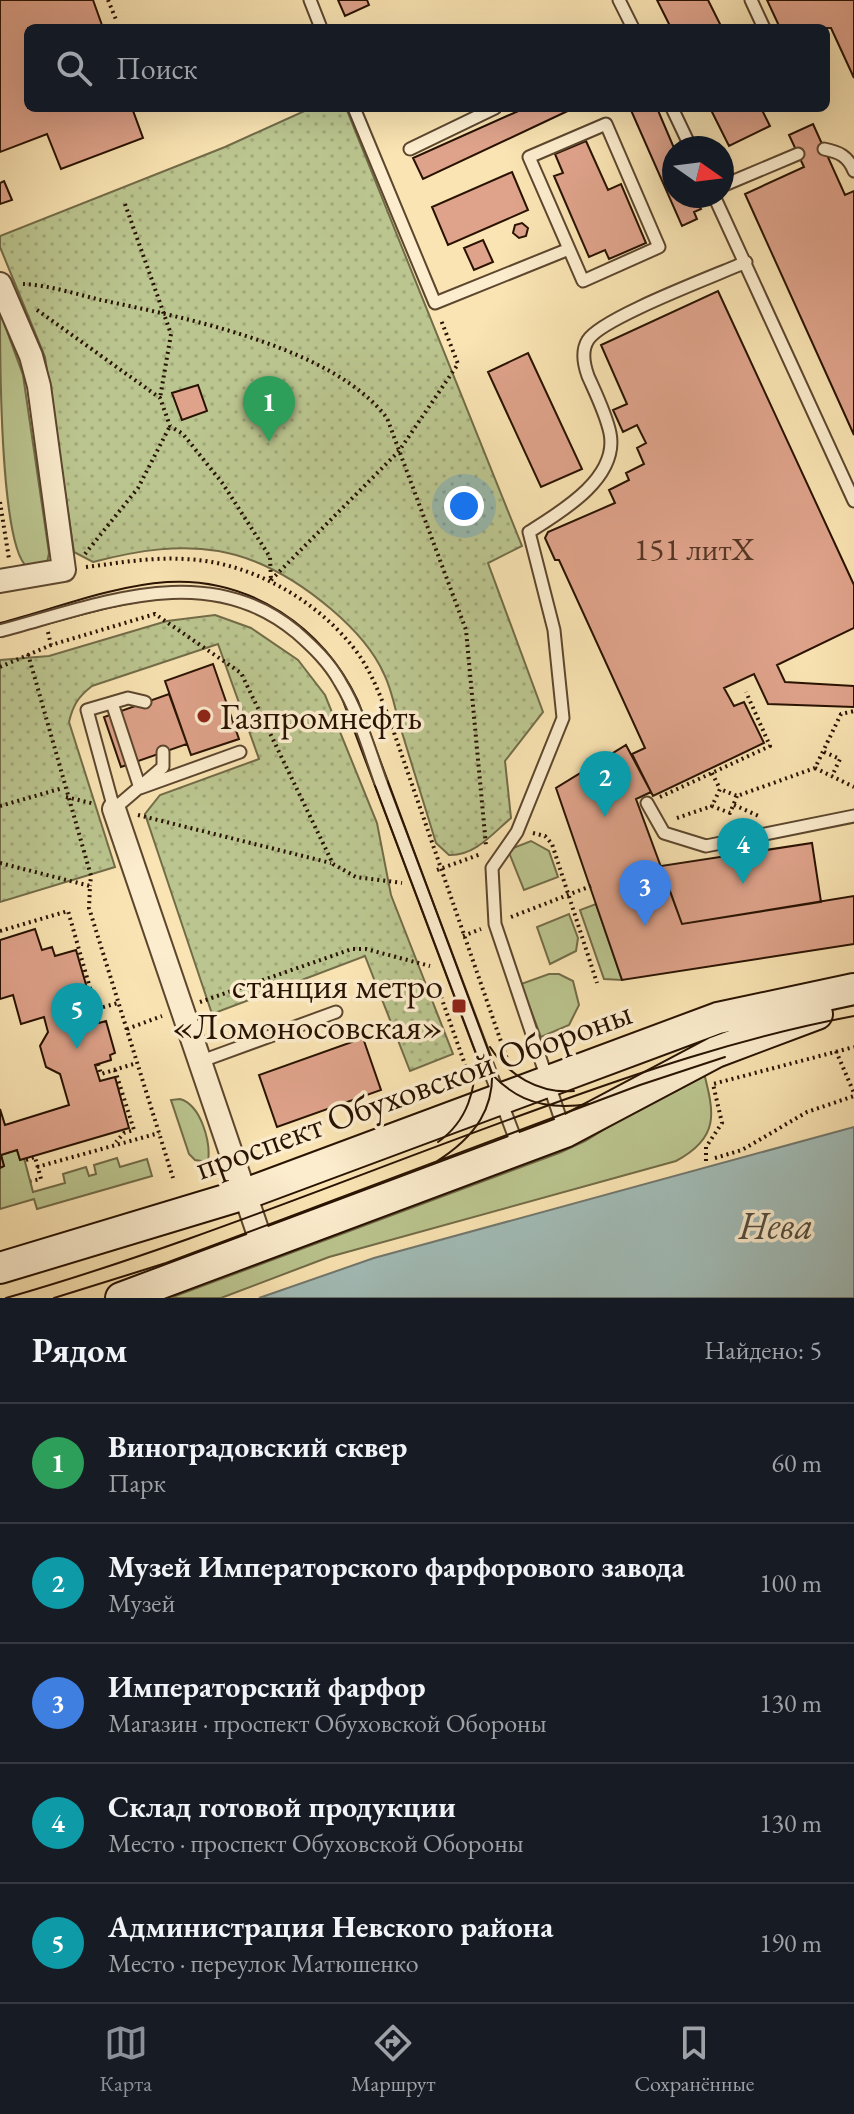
<!DOCTYPE html>
<html lang="ru">
<head>
<meta charset="utf-8">
<style>
	body { margin:0; font-family:"EB Garamond",serif; background:#242831; color:#f1f3f6 }
	.compass { position:absolute; left:662px; top:136px; width:72px; height:72px; border-radius:50%; background:#171b24; box-shadow:0 8px 32px #0002; rotate:104deg }
	.you { position:absolute; left:464px; top:506px; width:28px; height:28px; margin:-20px; border:6px solid #fff; border-radius:50%; background:#1a73e8; box-shadow:0 0 0 12px #1a73e833 }
	.badge { display:grid; place-items:center; width:52px; height:52px; border-radius:50%; background:#8c9099; color:#fff; font-size:26px; font-weight:700 }
	.pin { position:absolute; translate:-50% -66px; filter:drop-shadow(0 2px 4px #0008) }
	.pin::after { content:''; position:absolute; top:42px; width:28px; height:24px; background:inherit; clip-path:polygon(0 0,100% 0,50% 100%) }
	.list { margin:0; padding:0; list-style:none }
	h2 { display:flex; justify-content:space-between; align-items:center; height:104px; margin:0; padding:0 32px; font-size:34px }
	h2 small { font-size:26px; font-weight:400; color:#9ea1a6 }
	.list li { display:grid; grid-template-columns:52px 1fr auto; gap:24px; align-items:center; box-sizing:border-box; height:120px; padding:0 32px; border-top:2px solid #363941 }
	.list b { display:block; font-size:30px; white-space:nowrap }
	.list p { margin:0; font-size:26px; white-space:nowrap; color:#9ea1a6 }
	.list em { font-size:26px; font-style:normal; color:#9ea1a6 }
	.icon { flex:none; width:44px; height:44px; fill:none; stroke:currentColor; stroke-width:2; stroke-linecap:round; stroke-linejoin:round }
	.map { position:relative; flex:none; width:854px; height:1298px; overflow:hidden }
	.search { position:absolute; background:#171b24; box-shadow:0 8px 32px #0002; left:24px; right:24px; top:24px; height:88px; display:flex; align-items:center; gap:20px; box-sizing:border-box; padding:0 28px; border-radius:12px; color:#9ea1a6; font-size:30px }
	.sheet { height:704px; background:#171b24 }
	nav { display:flex; justify-content:space-around; align-items:center; box-sizing:border-box; height:112px; border-top:2px solid #363941; background:#171b24; font-size:22px; color:#9ea1a6 }
	nav a { display:grid; justify-items:center; gap:4px }
	nav .on { color:#8c9099 }
	.map>svg:first-child { display:block }
	.grass { fill:#bbc58f; stroke:#726c48; stroke-width:2 }
	.park { fill:url(#park-dots); stroke:#726c48; stroke-width:2 }
	.water { fill:#a2bcb7; stroke:#71786e; stroke-width:2 }
	.building { fill:#dfa38b; stroke:#281201; stroke-width:2 }
	.lines { fill:none; stroke-linecap:round; stroke-linejoin:round }
	.lane-casing { stroke:#5c462e; stroke-width:15 }
	.street-casing { stroke:#5c462e; stroke-width:26 }
	.secondary-casing { stroke:#281201; stroke-width:34 }
	.path { stroke:#281201; stroke-width:4; stroke-dasharray:2 4; stroke-linecap:butt }
	.lane { stroke:#fcedce; stroke-width:11 }
	.street { stroke:#fcedce; stroke-width:22 }
	.secondary { stroke:#fcedce; stroke-width:30 }
	.tram { stroke:#281201; stroke-width:2 }
	.lane-bridge-casing { stroke:#5c462e; stroke-width:15; stroke-linecap:butt }
	.lane-bridge { stroke:#fcedce; stroke-width:11 }
	.poi-dot { fill:#8f2418; stroke:#fcedce; stroke-width:3 }
	.labels { text-anchor:middle; stroke-width:7; stroke-linejoin:round; paint-order:stroke }
	.number-label { font-size:32px; fill:#563624 }
	.poi-label { font-size:36px; fill:#281201; stroke:#fcedce; text-anchor:start }
	.street-label { font-size:36px; fill:#281201; stroke:#fcedce }
	.water-label { font-size:38px; font-style:italic; fill:#534e41; stroke:#fcedce }
</style>
</head>
<body>
<div class="map">
<svg width="854" height="1298" viewBox="0 0 854 1298">
	<defs>
		<pattern id="park-dots" width="8" height="8" patternUnits="userSpaceOnUse" patternTransform="scale(2)"><rect width="8" height="8" fill="#bbc58f"/><path d="M2 2h.1M6 6h.1" fill="none" stroke="#a1a87a" stroke-width="1.8" stroke-linecap="round"/></pattern>
	</defs>
	<rect width="100%" height="100%" fill="#fae4b3"/>
	<filter id="stains"><feTurbulence type="fractalNoise" baseFrequency=".0025" numOctaves="4"/><feColorMatrix values="0 0 0 0 .2 0 0 0 0 .09 0 0 0 0 .02 0 0 0 .5 -.17"/></filter>
	<radialGradient id="worn" r=".72"><stop offset=".6" stop-color="#630" stop-opacity="0"/><stop offset="1" stop-color="#630" stop-opacity=".3"/></radialGradient>
	<path class="grass" d="M0,312l23,63 26,178 -2,10 -20,4c-27,-22 -27,-211 -27,-255z
		M531,841l18,10 9,26 -34,13 -16,-40z
		M596,904l26,76 -18,-1 -24,-69z
		M569,914l9,24 -2,13 -26,13 -13,-37z
		M549,974h10l14,7 6,24 -10,20 -28,12 -20,-53z
		M703,1069c11,43 18,68 -27,92l-347,96 -108,41h-51l389,-145 26,-12z
		M180,1099c21,6 31,43 28,63l-13,-2 -6,-6 -18,-54z
		M17,1150l3,9 4,-1 9,34 32,-9 -2,-9 23,-7 3,9 7,-2 -2,-9 23,-7 3,9 27,-8 5,17 -115,33 -3,-10 -34,10v-41l4,-2 -3,-11z"/>
	<path class="park" d="M311,108h35l176,438 -34,17 55,149 -38,49 6,57c-18,15 -36,38 -62,37l-13,-12c-12,-39 -24,-78 -36,-117 -5,-17 -8,-36 -16,-52 -11,-25 -33,-48 -53,-65 -79,-67 -142,-72 -238,-47l-19,-10 -29,-195 -45,-110v-11l225,-89z
		M215,615l36,13 47,32 27,35 52,128 14,72 62,159 -43,17 -45,-115 -153,58 -67,-200 15,-19 99,-36 -41,-115 -126,42c-14,11 -19,19 -23,36l46,145 -115,35v-242l49,-4 118,-35z"/>
	<path class="water" d="M854,1127v171h-595l115,-40z"/>
	<path class="building" d="M0,0h93l10,28h-75v80h104l11,30 -82,31 -14,-35 -47,18z
		M338,0h29l2,5 -24,11z
		M657,0h51l14,28h-51z
		M767,0h87v78l-23,-50h-51z
		M525,108h49l-151,71 -10,-21z
		M630,108h27l17,40v48h21l6,13 -7,3 3,7 -15,7z
		M710,108h51l9,18 -41,20z
		M813,124l32,71 9,-4v244l-109,-241 59,-27 -15,-32z
		M586,141l22,49 13,-6 25,59 -37,16 -4,-9 -16,7 -35,-81 9,-3 -8,-19z
		M512,172l16,38 -80,35 -16,-38z
		M4,181l8,19 -12,4v-21z
		M522,223l6,5 -2,8 -7,2 -6,-5 2,-8z
		M483,240l10,22 -19,8 -10,-22z
		M718,291l136,294v43l-77,37 8,17 69,4v21l-86,-3 -14,-30 -30,14 10,18 10,-4 20,41 -111,53 -21,-42 13,-6 -86,-188h-4l-10,-22 3,-6 67,-29 -6,-13 20,-10 -3,-7 18,-9 -7,-16 9,-5 -9,-18 -14,7 -10,-22 14,-6 -26,-59z
		M528,353l54,116 -41,18 -53,-115z
		M198,385l9,26 -25,9 -10,-27z
		M213,664l26,75 -48,16 -26,-74z
		M169,694l18,50 -66,23 -17,-50z
		M626,745l25,47 -15,7 46,125 172,-28v48l-232,36 -66,-192z
		M812,843l9,59 -139,22 -21,-58z
		M35,929l7,21 10,-3 3,9 21,-6 15,52 -14,4 5,15 16,-5 1,7 7,-2 9,32 -5,2 1,5 -16,5 5,16 15,-4 14,51 -109,32 -3,-10 -16,5 3,11 -4,2v-59l5,16 64,-20 -9,-31 -14,-7 -6,-21 8,-14 -4,-15 -23,7 -8,-29 -13,4v-59z
		M363,1038l18,52 -104,37 -18,-52z"/>
	<g class="lines">
		<defs>
			<path id="lane" d="M310,0l11,28
				M619,0l14,28
				M751,0l13,28
				M354,108l81,195 134,-54
				M672,108l19,40
				M606,124l53,123 -76,34 -54,-124z
				M410,149l85,-41
				M824,149c15,3 24,7 30,22
				M722,186l76,-32
				M714,196l140,305
				M145,702l-17,-4 -41,12 27,99 49,-42v-15
				M112,703l28,85 100,-36
				M381,783l137,363
				M647,803l17,30 42,13 148,-30
				M199,1062l137,-50
				M565,1132l-70,-208 -3,-56 25,-36 46,-114 -9,-88 -25,-98c32,-20 90,-54 81,-99 -4,-19 -14,-39 -22,-57 -4,-11 -7,-25 0,-36 13,-22 129,-65 158,-78"/>
			<path id="street" d="M0,284l31,72 8,30 25,184 -64,11
				M114,809l149,438"/>
			<path id="secondary" d="M0,1268l245,-74 473,-176 136,-29
				M121,1298l444,-166 151,-80 101,-38"/>
		</defs>
		<use href="#lane" class="lane-casing"/>
		<use href="#street" class="street-casing"/>
		<use href="#secondary" class="secondary-casing"/>
		<path class="path" d="M108,0l9,22
			M125,204l46,130 -11,64
			M23,284c25,1 53,10 78,16 85,18 232,47 286,118l79,212 20,216
			M37,310l123,88 10,28 13,8 40,50 47,73 1,23
			M0,502l9,57
			M85,554l53,-66 32,-62
			M86,567c33,-4 65,-10 98,-8 63,2 129,38 169,88 17,21 26,46 36,71l118,341
			M271,580l128,-129 59,-87 -17,-44
			M48,632l3,13 104,-31 86,59 92,191 23,13 46,6
			M28,654l63,222 -1,10
			M0,667l51,-22
			M824,752l16,7 -8,17
			M815,768l39,19
			M712,773l8,16
			M737,796l-7,17 -18,-7 8,-17 17,7 78,-28 26,-54 13,-3
			M66,797l29,7
			M660,797l110,-51 -24,-54
			M734,805l27,12
			M0,806l63,-18
			M138,815l193,48
			M677,818l35,-12
			M533,833l12,3 7,8 45,139
			M0,863l90,23 -1,22 84,270
			M437,870l44,-16
			M511,917l80,-31
			M0,931l68,-20 28,98 22,-6
			M463,936l18,-7
			M439,991l29,82
			M200,1002l152,-53h14l64,17
			M127,1029l35,-13
			M836,1051l18,42
			M98,1064l3,10 36,-11
			M115,1070l19,60 -10,3 -8,9
			M715,1158l27,-8 65,-38 47,-16
			M26,1160l9,-3 6,22 -10,2
			M706,1161v-14l16,-24 -9,-39 141,-37
			M37,1167l122,-34"/>
		<use href="#lane" class="lane"/>
		<use href="#street" class="street"/>
		<use href="#secondary" class="secondary"/>
		<path class="tram" d="M0,623c54,-14 111,-37 167,-41 83,-5 156,45 191,119l133,357c7,49 -16,80 -57,105
			M0,637c129,-34 255,-90 340,56l136,361c29,43 62,58 113,50
			M490,1047c18,28 49,47 84,44
			M438,1142c30,-21 38,-53 38,-88
			M6,1298c178,-51 349,-123 524,-186 107,-39 212,-75 324,-96
			M54,1298l112,-35 474,-178 85,-28"/>
		<defs>
			<path id="lane-bridge" d="M0,631c98,-26 207,-73 296,1 17,15 33,30 44,50 19,31 29,68 41,101"/>
		</defs>
		<use href="#lane-bridge" class="lane-bridge-casing"/>
		<use href="#lane-bridge" class="lane-bridge"/>
	</g>
	<g class="poi-dot">
		<circle cx="204" cy="716" r="8"/>
		<rect x="451" y="998" width="16" height="16" rx="4"/>
	</g>
	<g class="labels">
		<g class="number-label">
			<text x="694" y="560">151 литХ</text>
		</g>
		<g class="poi-label">
			<text x="220" y="729">Газпромнефть</text>
			<text x="443" y="998" text-anchor="end">станция метро<tspan x="443" dy="41">«Ломоносовская»</tspan></text>
		</g>
		<g class="street-label">
			<text transform="translate(413 1089) rotate(-20)" y="13">проспект Обуховской Обороны</text>
		</g>
		<g class="water-label">
			<text x="776" y="1238">Нева</text>
		</g>
	</g>
	<rect width="100%" height="100%" filter="url(#stains)"/>
	<rect width="100%" height="100%" fill="url(#worn)"/>
</svg>
<svg class="compass" viewBox="-18 -18 36 36"><path d="M0-13l5 13h-10z" fill="#e53935"/><path d="M0 13l5-13h-10z" fill="#9ea1a6"/></svg>
<div class="you"></div>
<div class="pin badge" style="left:269px;top:442px;background:#2e9e5b">1</div>
<div class="pin badge" style="left:605px;top:817px;background:#0f9aa8">2</div>
<div class="pin badge" style="left:645px;top:926px;background:#3f7fe0">3</div>
<div class="pin badge" style="left:743px;top:884px;background:#0f9aa8">4</div>
<div class="pin badge" style="left:77px;top:1049px;background:#0f9aa8">5</div>
<div class="search"><svg class="icon" aria-label="search" viewBox="0 0 24 24"><circle cx="10" cy="10" r="6"/><path d="M15 15l6 6"/></svg>Поиск</div>
</div>
<section class="sheet">
<h2>Рядом<small>Найдено: 5</small></h2>
<ul class="list">
<li><span class="badge" style="background:#2e9e5b">1</span><div><b>Виноградовский сквер</b><p>Парк</p></div><em>60 m</em></li>
<li><span class="badge" style="background:#0f9aa8">2</span><div><b>Музей Императорского фарфорового завода</b><p>Музей</p></div><em>100 m</em></li>
<li><span class="badge" style="background:#3f7fe0">3</span><div><b>Императорский фарфор</b><p>Магазин · проспект Обуховской Обороны</p></div><em>130 m</em></li>
<li><span class="badge" style="background:#0f9aa8">4</span><div><b>Склад готовой продукции</b><p>Место · проспект Обуховской Обороны</p></div><em>130 m</em></li>
<li><span class="badge" style="background:#0f9aa8">5</span><div><b>Администрация Невского района</b><p>Место · переулок Матюшенко</p></div><em>190 m</em></li>
</ul>
</section>
<nav>
<a class="on"><svg class="icon" aria-label="map" viewBox="0 0 24 24"><path d="M3 6l6-2 6 2 6-2v14l-6 2-6-2-6 2zM9 4v14M15 6v14"/></svg>Карта</a>
<a><svg class="icon" aria-label="directions" viewBox="0 0 24 24"><path d="M12 3l9 9-9 9-9-9zM9 14v-3h6M13 9l2 2-2 2"/></svg>Маршрут</a>
<a><svg class="icon" aria-label="saved" viewBox="0 0 24 24"><path d="M7 4h10v16l-5-4-5 4z"/></svg>Сохранённые</a>
</nav>
</body>
</html>
